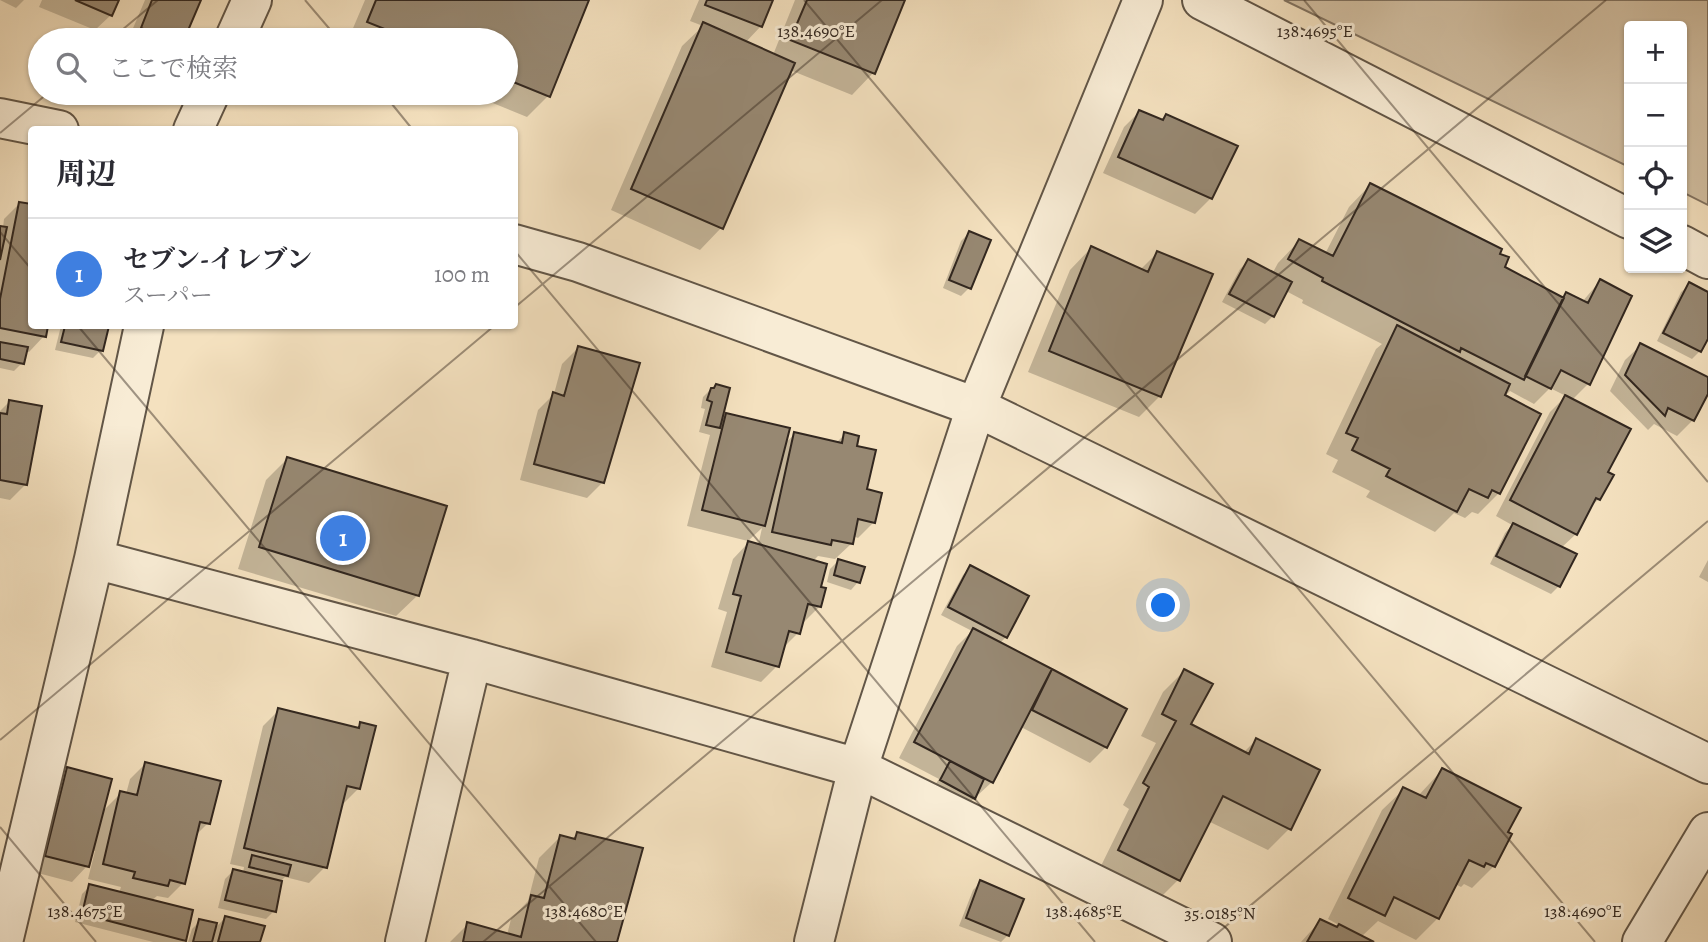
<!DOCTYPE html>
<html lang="ja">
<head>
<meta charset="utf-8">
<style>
	body { margin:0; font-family:Alegreya,"Noto Serif JP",serif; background:#f2f2f3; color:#2b2b33 }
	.controls { position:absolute; right:21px; top:21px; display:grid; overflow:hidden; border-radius:7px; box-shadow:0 2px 5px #0004 }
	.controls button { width:63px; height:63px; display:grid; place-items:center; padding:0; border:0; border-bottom:2px solid #e1e1e2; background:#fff; color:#2b2b33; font:35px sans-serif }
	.you { position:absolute; left:1164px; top:606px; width:24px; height:24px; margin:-18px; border:5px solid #fff; border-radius:50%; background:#1a73e8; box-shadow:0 0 0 10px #1a73e833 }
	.badge { display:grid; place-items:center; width:46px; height:46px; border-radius:50%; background:#111827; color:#fff; font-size:23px; font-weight:700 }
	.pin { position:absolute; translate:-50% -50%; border:4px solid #fff; box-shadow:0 2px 7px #0006 }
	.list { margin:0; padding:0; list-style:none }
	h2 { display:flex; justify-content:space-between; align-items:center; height:91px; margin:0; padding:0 28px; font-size:30px }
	h2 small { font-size:23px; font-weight:400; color:#7c7c81 }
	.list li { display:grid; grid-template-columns:46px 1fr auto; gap:21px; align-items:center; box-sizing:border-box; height:112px; padding:0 28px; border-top:2px solid #e1e1e2 }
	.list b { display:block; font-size:26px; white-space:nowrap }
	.list p { margin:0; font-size:23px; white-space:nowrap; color:#7c7c81 }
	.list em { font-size:23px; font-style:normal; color:#7c7c81 }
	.icon { flex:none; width:38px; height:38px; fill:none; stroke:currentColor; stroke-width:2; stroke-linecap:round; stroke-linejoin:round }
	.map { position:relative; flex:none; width:1708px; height:942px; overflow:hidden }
	.search { position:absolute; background:#fff; box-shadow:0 2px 5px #0004; left:28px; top:28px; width:490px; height:77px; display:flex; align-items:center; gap:18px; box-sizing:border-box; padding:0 24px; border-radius:38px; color:#7c7c81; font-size:26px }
	.panel { position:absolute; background:#fff; box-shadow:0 2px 5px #0004; left:28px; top:126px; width:490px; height:203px; border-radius:7px }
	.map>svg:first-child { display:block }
	.green { fill:#d3c1a4; stroke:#827462; stroke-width:2 }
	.shadow { fill:#0003 }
	.building { fill:#978872; stroke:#32271f; stroke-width:2 }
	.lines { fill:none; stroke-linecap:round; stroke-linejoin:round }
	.minor-casing { stroke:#625647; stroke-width:42 }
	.minor { stroke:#f8ecd5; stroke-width:38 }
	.ticks { fill:none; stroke:#32271f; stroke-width:2; stroke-opacity:0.45 }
	.ticks-label { font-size:18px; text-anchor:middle; fill:#32271f; stroke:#f8ecd5; stroke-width:6; stroke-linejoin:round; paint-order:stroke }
</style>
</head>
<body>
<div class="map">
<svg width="1708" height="942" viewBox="0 0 1708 942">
	<rect width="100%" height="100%" fill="#f4e1bf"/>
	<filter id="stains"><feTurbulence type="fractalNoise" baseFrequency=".00286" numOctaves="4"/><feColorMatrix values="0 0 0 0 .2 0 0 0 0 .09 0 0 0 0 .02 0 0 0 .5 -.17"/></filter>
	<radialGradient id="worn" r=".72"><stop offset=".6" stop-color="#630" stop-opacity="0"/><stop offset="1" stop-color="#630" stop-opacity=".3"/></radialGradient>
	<path class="green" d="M1284,0h424v205l-26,-13v-166h-53v141z"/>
	<path class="shadow" d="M0,0h24l-8,8z
		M42,0h75l-6,15 -16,15 -56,-23z
		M145,0h54l-17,40h-54z
		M365,0h222l-39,96 -21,21 -59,-24h38v-53h-158z
		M699,0h72l-10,26 -16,17 28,12 22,-55h108l-30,73 -21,22 -62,-25 -69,158 -21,22 -89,-40 71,-164 21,-20 -13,-5z
		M1139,112l22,9 6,-5 44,82 -16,16 -92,-41 21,-46z
		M1370,185l127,70 5,13 60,31 5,-5 15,8 18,-21 -12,103 -16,16 34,73 -7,26 -12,11 -11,24 -15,14 -2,38 -8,8 -61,-30 15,-31 7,-8 -16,-9 54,-104 16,-16 -16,-8 -16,16 -24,-13 -6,6 -5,96 -21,21 -6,-2 -7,6 -11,-5 -19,19 -69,-35 4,-6 -38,-19 6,-12 -12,-6 50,-105 6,-5 -80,-41 1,-3 -17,-9 -13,25 -8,8 -43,-22 18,-33 8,-8 24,13 6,-11 21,-22 26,13 24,-47z
		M20,203l12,123h23l-3,3 -6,-1 -2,8 -15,16 -4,-1 -3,12 -8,8 -14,-3v-141l3,1 1,-9z
		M969,233v55l-8,8 -18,-8 18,-47z
		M1091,248l49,22 17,-17 3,143 -21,21 -111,-45 42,-102z
		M1689,285l19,9v41l-8,16 -8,8 -35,-18 24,-49z
		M61,326l46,1 -6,23 -8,8 -38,-8z
		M1641,345l67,34v11l-15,30 -16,16 -23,-12 -6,6 -38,-39 15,-31z
		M578,348l25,134 -16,16 -67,-18 18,-70 16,-16 8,-30z
		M711,389l9,32 6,-6 58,29 11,-10 41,9 9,-9 10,13 19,75 -16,16 -5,-2 -2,8 -16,15 -17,-3 -6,6 7,26 1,18 -16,16 -3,-1 -3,12 -16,16 -5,17 -16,16 -50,-15 16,-55 -9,-3 15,-50 15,-16 10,3 4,-18 -14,13 -61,-15 23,-91 -11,-3 6,-23 -4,-1 2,-11z
		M9,402l17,82 -16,16 -10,-2v-87z
		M287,459l131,136 -22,21 -158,-47 28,-89z
		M1708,560v22l-9,-5z
		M838,561l20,21 -7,8 -24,-8 3,-13z
		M971,567l35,70 -7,7 126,65 -19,38 -16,16 -69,-36 -29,55 -26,24 -33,-18 6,-9 -40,-21 58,-112 15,-15 -31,-16 22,-40z
		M1184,671l5,54 54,28 13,-13 33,89 -21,21 -60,-29 -30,59 -21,21 -59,-29 31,-63 -6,-4 33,-62 -15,-7 22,-44z
		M279,710l77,19 5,-5 -2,64 -16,16 -2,-1 -16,64 -16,16 -24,-6 -4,4 -7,30 -8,8 -48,-11 7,-29 8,-8 10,2 1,-6 -14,-3 33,-138z
		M145,764l63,59 -13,13 -12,47 -15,15 -11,-2 -6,5 34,39 -2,2h-30l-78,-20 7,-28 8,-8 29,7 2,-6 -33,-8 7,-28 -3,-1 -5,16 -15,16 -42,-11 22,-86 16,-16 34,43 19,-19 5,1 4,-15z
		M1442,770l64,63 -12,33 -22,22 -8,-4 -3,3 -6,-3 -17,34 -22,22 -38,-19 -17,16 9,5h-69l19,-21 16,8 3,-4 -11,-6 54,-109 22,-21 14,7z
		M577,834l39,108h-166l18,-18 39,11 4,-16 17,-18 11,-43 21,-21 11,3z
		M981,882l27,53 -7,7 -42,-16 14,-36z
		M225,918l33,24h-70l4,-13 8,-8 13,9z"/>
	<path class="building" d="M75,0h44l-7,16z
		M152,0h49l-17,40h-15l-28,-12z
		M376,0h213l-39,97 -44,-18v-39h-94l-45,-18z
		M707,0h66l-11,27 -57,-22z
		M807,0h98l-30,74 -85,-34z
		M703,22l92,41 -72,166 -92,-40z
		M1139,110l24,10 3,-6 72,32 -26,53 -94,-42z
		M1370,183l132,66 -2,5 9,3 -4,10 59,31 -40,82 -63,-32 -1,4 -138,-71 1,-3 -35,-19 11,-20 34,17z
		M19,202l13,2v122h16l-2,11 -46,-9v-29z
		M0,226l7,1 -7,33z
		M969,231l22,9 -20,49 -22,-9z
		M1091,246l57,26 9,-21 56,23 -52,123 -112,-46z
		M1248,259l44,23 -18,35 -45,-23z
		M1600,279l32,17 -42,89 -29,-15 -10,19 -26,-13 41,-84 22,11z
		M1689,282l19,10v47l-7,13 -38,-19z
		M1397,325l113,59 -5,11 36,19 -41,80 -8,-4 -4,8 -19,-9 -12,23 -71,-36 4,-7 -38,-19 6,-12 -12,-5z
		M65,326h44l-6,25 -42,-9z
		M0,342l28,5 -4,17 -24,-5z
		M1640,343l68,34v17l-14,27 -26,-13 -3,8 -40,-41z
		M578,346l62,17 -36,120 -70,-19 19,-72 11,4z
		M716,384l14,4 -10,40 -14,-3 6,-23 -5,-2 4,-12h3z
		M1565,395l66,34 -23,43 6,3 -14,25 -4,-2 -19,37 -67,-35z
		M9,400l33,6 -15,79 -27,-5v-67l7,1z
		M726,413l64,15 -25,98 -63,-16z
		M794,432l48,11 2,-11 15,4 -2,10 19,4 -9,39 15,4 -7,30 -17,-4 -5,25 -21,-4 -1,5 -59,-13z
		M287,457l160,49 -28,90 -160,-49z
		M1513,523l64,31 -17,33 -64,-31z
		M748,541l79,23 -6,23 5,1 -5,19 -13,-3 -8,30 -11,-3 -10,36 -53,-15 15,-56 -8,-2z
		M838,559l27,8 -5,16 -26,-8z
		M970,565l59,31 -22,42 -59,-31z
		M973,628l79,41 -59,114 -79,-41z
		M1052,669l75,40 -20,39 -75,-38z
		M1184,669l29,15 -22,40 58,30 7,-16 64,32 -29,60 -68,-34 -43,85 -62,-31 31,-63 -6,-4 33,-62 -14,-7z
		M278,708l81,20 1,-6 16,4 -16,63 -13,-3 -20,82 -83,-20z
		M950,761l34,18 -9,20 -35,-19z
		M145,762l76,19 -11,43 -10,-2 -15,62 -15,-4 -2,6 -35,-8 2,-6 -32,-8 17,-73 17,4z
		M67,767l45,12 -23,88 -44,-11z
		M1442,768l79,40 -13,24 4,2 -17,33 -9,-4 -2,4 -15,-7 -30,59 -45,-22 -9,19 -37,-18 55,-111 23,11z
		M577,832l66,16 -26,94h-154l4,-20 54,15 10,-42 13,3 16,-63 15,4z
		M252,855l39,10 -3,11 -39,-9z
		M233,869l49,12 -6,31 -51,-12z
		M980,880l44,19 -15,37 -43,-18z
		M89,884l104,26 -7,31 -104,-27z
		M225,916l40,10 -5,16h-42z
		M199,919l18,4 -5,19h-19z
		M1320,919l17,8 2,-3 35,18h-67z"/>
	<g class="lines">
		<defs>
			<path id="minor" d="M1202,0l427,219
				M234,40l18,-40
				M0,118l59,12
				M193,130l17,-37
				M514,244l64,18 398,145 732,357
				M1682,245l26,14
				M94,559l378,100 386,109 354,174
				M3,942l91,-383 50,-233
				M405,942l67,-283
				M814,942l44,-174 118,-361 167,-407
				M1642,942l66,-110"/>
		</defs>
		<use href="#minor" class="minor-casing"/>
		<use href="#minor" class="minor"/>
	</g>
	<path class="ticks" d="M305,0l34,40M804,0l791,942M1304,0l404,482M110,40l48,-40M383,93l30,37M0,133l48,-40M0,232l32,38M514,250l581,692M514,308l368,-308M78,326l518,616M0,740l494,-414M0,827l96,115M483,942l1123,-942M1207,942l501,-421"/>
	<g class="ticks-label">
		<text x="816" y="37">138.4690°E</text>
		<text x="1315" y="37">138.4695°E</text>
		<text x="85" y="917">138.4675°E</text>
		<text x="584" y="917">138.4680°E</text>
		<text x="1084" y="917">138.4685°E</text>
		<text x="1583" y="917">138.4690°E</text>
		<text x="1220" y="919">35.0185°N</text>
	</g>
	<rect width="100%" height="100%" filter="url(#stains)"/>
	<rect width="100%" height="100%" fill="url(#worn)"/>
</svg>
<div class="controls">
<button>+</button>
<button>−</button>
<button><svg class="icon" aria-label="locate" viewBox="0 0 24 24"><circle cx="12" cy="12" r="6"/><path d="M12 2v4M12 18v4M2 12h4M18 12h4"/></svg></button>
<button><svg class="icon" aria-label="layers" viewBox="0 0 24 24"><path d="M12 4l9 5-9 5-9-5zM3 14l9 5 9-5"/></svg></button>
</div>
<div class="you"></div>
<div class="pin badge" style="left:343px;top:538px;background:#3f7fe0">1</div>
<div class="search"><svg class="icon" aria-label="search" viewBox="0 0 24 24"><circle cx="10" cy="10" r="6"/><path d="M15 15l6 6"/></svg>ここで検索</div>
<section class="panel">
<h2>周辺<small></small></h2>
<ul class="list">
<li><span class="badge" style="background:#3f7fe0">1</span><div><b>セブン-イレブン</b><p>スーパー</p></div><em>100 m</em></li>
</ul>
</section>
</div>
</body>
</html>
